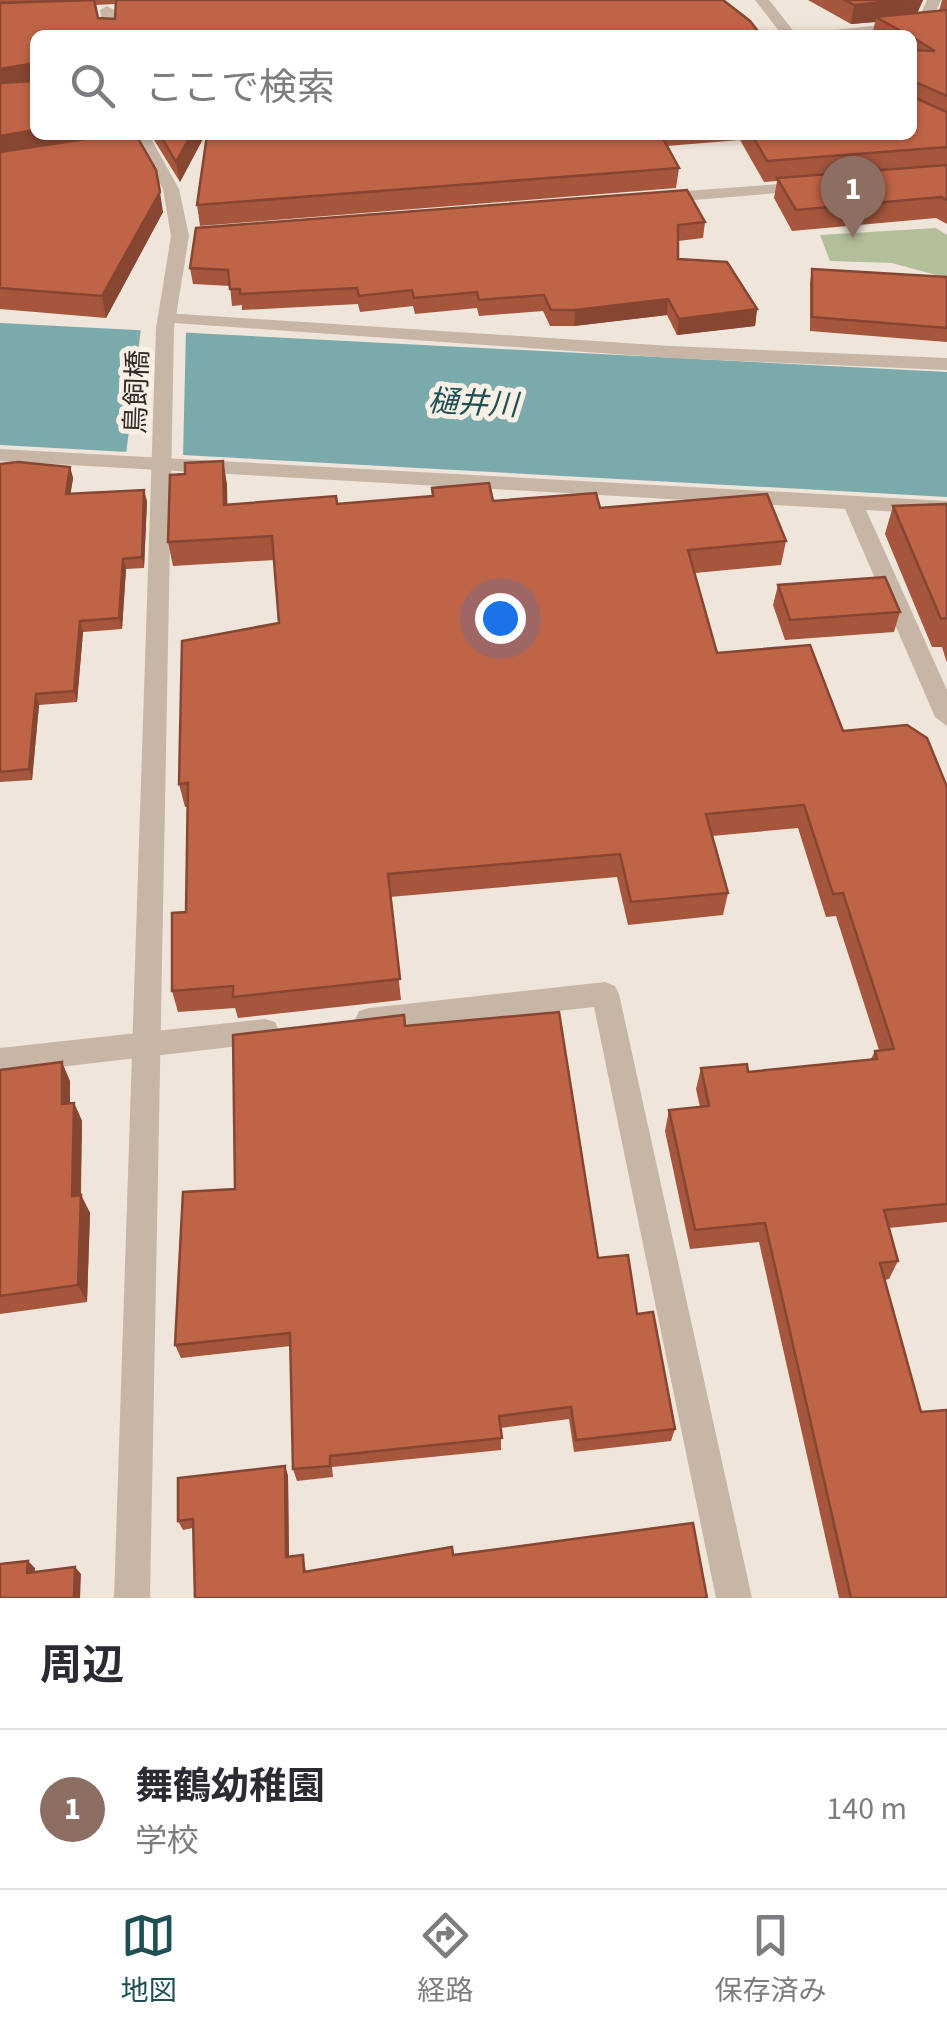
<!DOCTYPE html>
<html lang="ja">
<head>
<meta charset="utf-8">
<style>
	body { margin:0; font-family:"Source Sans 3","Noto Sans JP",sans-serif; background:#f7f7f7; color:#2b2b33 }
	.you { position:absolute; left:500px; top:618px; width:35px; height:35px; margin:-25px; border:8px solid #fff; border-radius:50%; background:#1a73e8; box-shadow:0 0 0 15px #1a73e833 }
	.badge { display:grid; place-items:center; width:65px; height:65px; border-radius:50%; background:#1e5053; color:#fff; font-size:32px; font-weight:700 }
	.pin { position:absolute; translate:-50% -82px; filter:drop-shadow(0 2px 5px #0008) }
	.pin::after { content:''; position:absolute; top:52px; width:35px; height:30px; background:inherit; clip-path:polygon(0 0,100% 0,50% 100%) }
	.list { margin:0; padding:0; list-style:none }
	h2 { display:flex; justify-content:space-between; align-items:center; height:130px; margin:0; padding:0 40px; font-size:42px }
	h2 small { font-size:32px; font-weight:400; color:#7c7c81 }
	.list li { display:grid; grid-template-columns:65px 1fr auto; gap:30px; align-items:center; box-sizing:border-box; height:160px; padding:0 40px; border-top:2px solid #e1e1e2 }
	.list b { display:block; font-size:38px; white-space:nowrap }
	.list p { margin:0; font-size:32px; white-space:nowrap; color:#7c7c81 }
	.list em { font-size:32px; font-style:normal; color:#7c7c81 }
	.icon { flex:none; width:55px; height:55px; fill:none; stroke:currentColor; stroke-width:2; stroke-linecap:round; stroke-linejoin:round }
	.map { position:relative; flex:none; width:947px; height:1598px; overflow:hidden }
	.search { position:absolute; background:#fff; box-shadow:0 2px 8px #0004; left:30px; right:30px; top:30px; height:110px; display:flex; align-items:center; gap:25px; box-sizing:border-box; padding:0 35px; border-radius:15px; color:#7c7c81; font-size:38px }
	.sheet { height:290px; background:#fff }
	nav { display:flex; justify-content:space-around; align-items:center; box-sizing:border-box; height:140px; border-top:2px solid #e1e1e2; background:#fff; font-size:28px; color:#7c7c81 }
	nav a { display:grid; justify-items:center; gap:5px }
	nav .on { color:#1e5053 }
	.map>svg:first-child { display:block }
	.green { fill:#b3be9b }
	.water { fill:#7aaaac }
	.pier { fill:#f0e5da }
	.lines { fill:none; stroke-linecap:round; stroke-linejoin:round }
	.minor { fill:#c7b5a6; fill-rule:evenodd }
	.tertiary { fill:#c7b5a6; fill-rule:evenodd }
	.wall { fill:#a5563d; fill-rule:evenodd }
	.shaded-wall { fill:#864632 }
	.building { fill:#c06447; stroke:#864632; stroke-width:2.5 }
	.labels { text-anchor:middle; stroke-width:10; stroke-linejoin:round; paint-order:stroke }
	.far-street-label { font-size:28px; fill:#342b27; stroke:#f8efe6 }
	.far-water-label { font-size:30px; font-style:italic; fill:#1e5053; stroke:#f8efe6 }
</style>
</head>
<body>
<div class="map">
<svg width="947" height="1598" viewBox="0 0 947 1598">
	<rect width="100%" height="100%" fill="#f0e5da"/>
	<path class="green" d="M936,228l11,7v43l-55,-15 -62,-2 -10,-26z"/>
	<path class="water" d="M0,323l947,49v125l-947,-52z"/>
	<path class="pier" d="M141,328l45,1 -3,129 -57,-3z"/>
	<g class="lines">
		<path class="minor" d="M927,0h14l-11,24 -7,4 -7,-4z
			M808,182l6,2v6l-156,13 -8,-5 8,-5z
			M166,313l505,33 276,12v12l-276,-12 -511,-36 -3,-4z
			M0,449l947,52v14l-81,-5 81,180v36l-12,-9 -90,-208 -845,-48z
			M605,982l10,4 4,8 133,604h-36l-122,-591 -225,25 -10,-3 -4,-9 4,-9 10,-3z
			M265,1019l10,3 4,9 -4,9 -10,3 -265,31v-26z"/>
		<path class="tertiary" d="M755,0h14l27,34 151,-16v8l-97,9h-68z
			M107,6l7,4 4,25h-14l-4,-25z
			M133,135h16l30,54 10,47 -15,92 -24,1270h-36l42,-1270 15,-92 -8,-47z"/>
	</g>
	<path class="wall" d="M0,0h723l-688,35 128,177 -57,106 -106,-9zM116,4l-1,15 -17,-1 -3,-13z
		M808,0h115l-6,13 22,-2 3,-11h5v224l-11,-6 -144,13 -18,-33 3,-17 -13,1 -24,-42 -73,6 12,22 -3,20 -476,38 -3,-21 10,-70h705v-100h-40l3,-13 -24,2z
		M151,135h54l-25,47z
		M705,222l-2,16 -25,3v18l79,50 -2,17 -78,9 -10,-20 -93,11h-24l-7,-15 -64,5 -2,-8 -62,6 -2,-8 -53,6 -2,-8 -116,6v-5l-10,1 -2,-20 -37,-2 -3,-16z
		M812,269l135,8v65l-137,-11v-48z
		M223,461l4,24v20l110,-1 95,-8v-8l61,13 107,7 186,33 -5,24 -86,8 22,80 126,78 104,56v435l-58,6 9,33 -9,18 -4,1 62,318h-108l-80,-356 -69,7 -25,-118 4,-21 31,-3 -4,-18 5,-21 47,4 123,-13 4,-8 4,-1 -43,-134 -10,1 -28,-89 -86,8 16,57 -5,22 -95,10 -11,-48 -227,20 11,103 -163,18 -3,-10 -57,4 -6,-21 14,-79 2,-105h-3l-6,-23 100,-161 -5,-63 -101,6 -5,-24 17,-68z
		M0,464l70,3 3,11 -3,16 77,7 -3,67 -18,1 -4,60 -39,3 -6,70 -38,3 -7,75 -32,2z
		M947,504v159l-5,-16h-10l-47,-113 8,-28z
		M778,585l122,27 -6,20 -109,8 -12,-35z
		M405,1026l193,232 39,56 38,115 -4,12 -97,11 -5,-33 -68,9v22l-169,17 1,10 -36,4 -4,-12 -2,-123 -110,12 -6,-13 60,-156z
		M0,1070l70,11v22h4l8,18 -1,74 9,18 -3,89 -87,12z
		M285,1466l3,10 1,81 14,-2 3,16 -111,27 -2,-70 -10,2 -5,-9z"/>
	<path class="shaded-wall" d="M903,0h20l-8,18 -39,-1 -1,5 -24,2 3,-19z
		M30,64l5,20 -35,5v-20z
		M35,130v5h92l-127,22v-21z
		M191,135h14l-25,47 -4,-20z
		M160,192l3,20 -57,106 -4,-22z
		M668,299l-1,16 -93,11 1,-16z
		M757,309l-2,17 -78,9 2,-16z
		M223,461l4,24 1,44 -4,-24z
		M70,467l3,11 -4,27 -3,-11z
		M144,490l3,11 -3,67 -2,-11z
		M123,559l3,10 -4,60 -3,-11z
		M80,621l3,11 -6,70 -3,-11z
		M36,694l3,11 -7,75 -3,-11z
		M62,1062l8,19v42l-8,-19z
		M74,1103l8,18 -2,93 -8,-18z
		M81,1195l9,18 -3,89 -9,-17z
		M285,1466l3,10 1,90 -3,-9z
		M28,1561l7,7 -1,12 -7,-7z
		M75,1567l6,7 -1,24h-6z"/>
	<path class="building" d="M94,0l4,18 17,1 1,-19h607l27,21 11,14h-726v95l-35,6v-53l33,-2 -3,-17 -30,5v-66z
		M845,0h58l-49,5z
		M947,10v86l-29,-13 -4,1 -1,13 34,15v35l-180,14 -15,-26h160v-85l23,1 -23,-14v-2h-4l-32,-18z
		M112,135h24l20,35 4,22 -58,104 -102,-8v-136z
		M160,135h31l-15,27z
		M207,135h454l18,33 -482,37z
		M947,165v35l-6,-3 -145,13 -19,-32z
		M687,190l18,32 -27,3v34l49,3 30,47 -78,10 -11,-20 -93,11h-24l-7,-15 -65,5 -2,-8 -63,6 -2,-8 -53,6 -2,-8 -117,6v-5h-10l-2,-19 -38,-2 6,-40z
		M812,269l135,8v51l-135,-11z
		M223,461l1,44 112,-9 1,8 96,-8 -1,-8 57,-5 4,18 103,-8 4,15 167,-14 19,47 -98,9 29,103 93,-8 33,86 64,-6 20,13 20,49v417l-63,6 14,51 -18,2 41,149 26,-2v188h-96l-86,-375 -70,7 -26,-120 40,-4 -8,-38 46,-4 1,8 129,-13 -2,-8 19,-2 -51,-156 -10,1 -29,-89 -98,9 22,79 -97,9 -11,-48 -232,20 12,105 -167,18v-11l-61,5v-78l14,-1 2,-129 -9,1 3,-143 97,-18 -7,-87 -104,6 2,-67 15,-1v-11z
		M18,462l52,5 -4,27 78,-4 -2,67 -19,2 -4,59 -39,3 -6,70 -38,3 -7,75 -29,3v-308z
		M947,504v114l-6,1 -48,-113z
		M885,577l15,35 -110,8 -12,-35z
		M559,1012l39,246 30,-3 9,59 16,-2 22,117 -99,11 -5,-33 -72,9 3,22 -172,18v10l-37,3 -3,-136 -115,12 8,-153 52,-3 -2,-154 171,-20 1,11z
		M62,1062v42l12,-1 -2,93 9,-1 -3,90 -78,11v-226z
		M285,1466l1,91 17,-2 1,17 148,-25 1,8 240,-32 14,75h-512l-2,-79 -15,2v-43z
		M28,1561l-1,12 48,-6 -1,31h-74v-34z"/>
	<g class="labels">
		<g class="far-street-label">
			<text transform="translate(136 392) rotate(-88)" y="10">鳥飼橋</text>
		</g>
		<g class="far-water-label">
			<text transform="translate(473 403) rotate(3)" y="10">樋井川</text>
		</g>
	</g>
</svg>
<div class="you"></div>
<div class="pin badge" style="left:853px;top:238px;background:#8d6e63">1</div>
<div class="search"><svg class="icon" aria-label="search" viewBox="0 0 24 24"><circle cx="10" cy="10" r="6"/><path d="M15 15l6 6"/></svg>ここで検索</div>
</div>
<section class="sheet">
<h2>周辺<small></small></h2>
<ul class="list">
<li><span class="badge" style="background:#8d6e63">1</span><div><b>舞鶴幼稚園</b><p>学校</p></div><em>140 m</em></li>
</ul>
</section>
<nav>
<a class="on"><svg class="icon" aria-label="map" viewBox="0 0 24 24"><path d="M3 6l6-2 6 2 6-2v14l-6 2-6-2-6 2zM9 4v14M15 6v14"/></svg>地図</a>
<a><svg class="icon" aria-label="directions" viewBox="0 0 24 24"><path d="M12 3l9 9-9 9-9-9zM9 14v-3h6M13 9l2 2-2 2"/></svg>経路</a>
<a><svg class="icon" aria-label="saved" viewBox="0 0 24 24"><path d="M7 4h10v16l-5-4-5 4z"/></svg>保存済み</a>
</nav>
</body>
</html>
